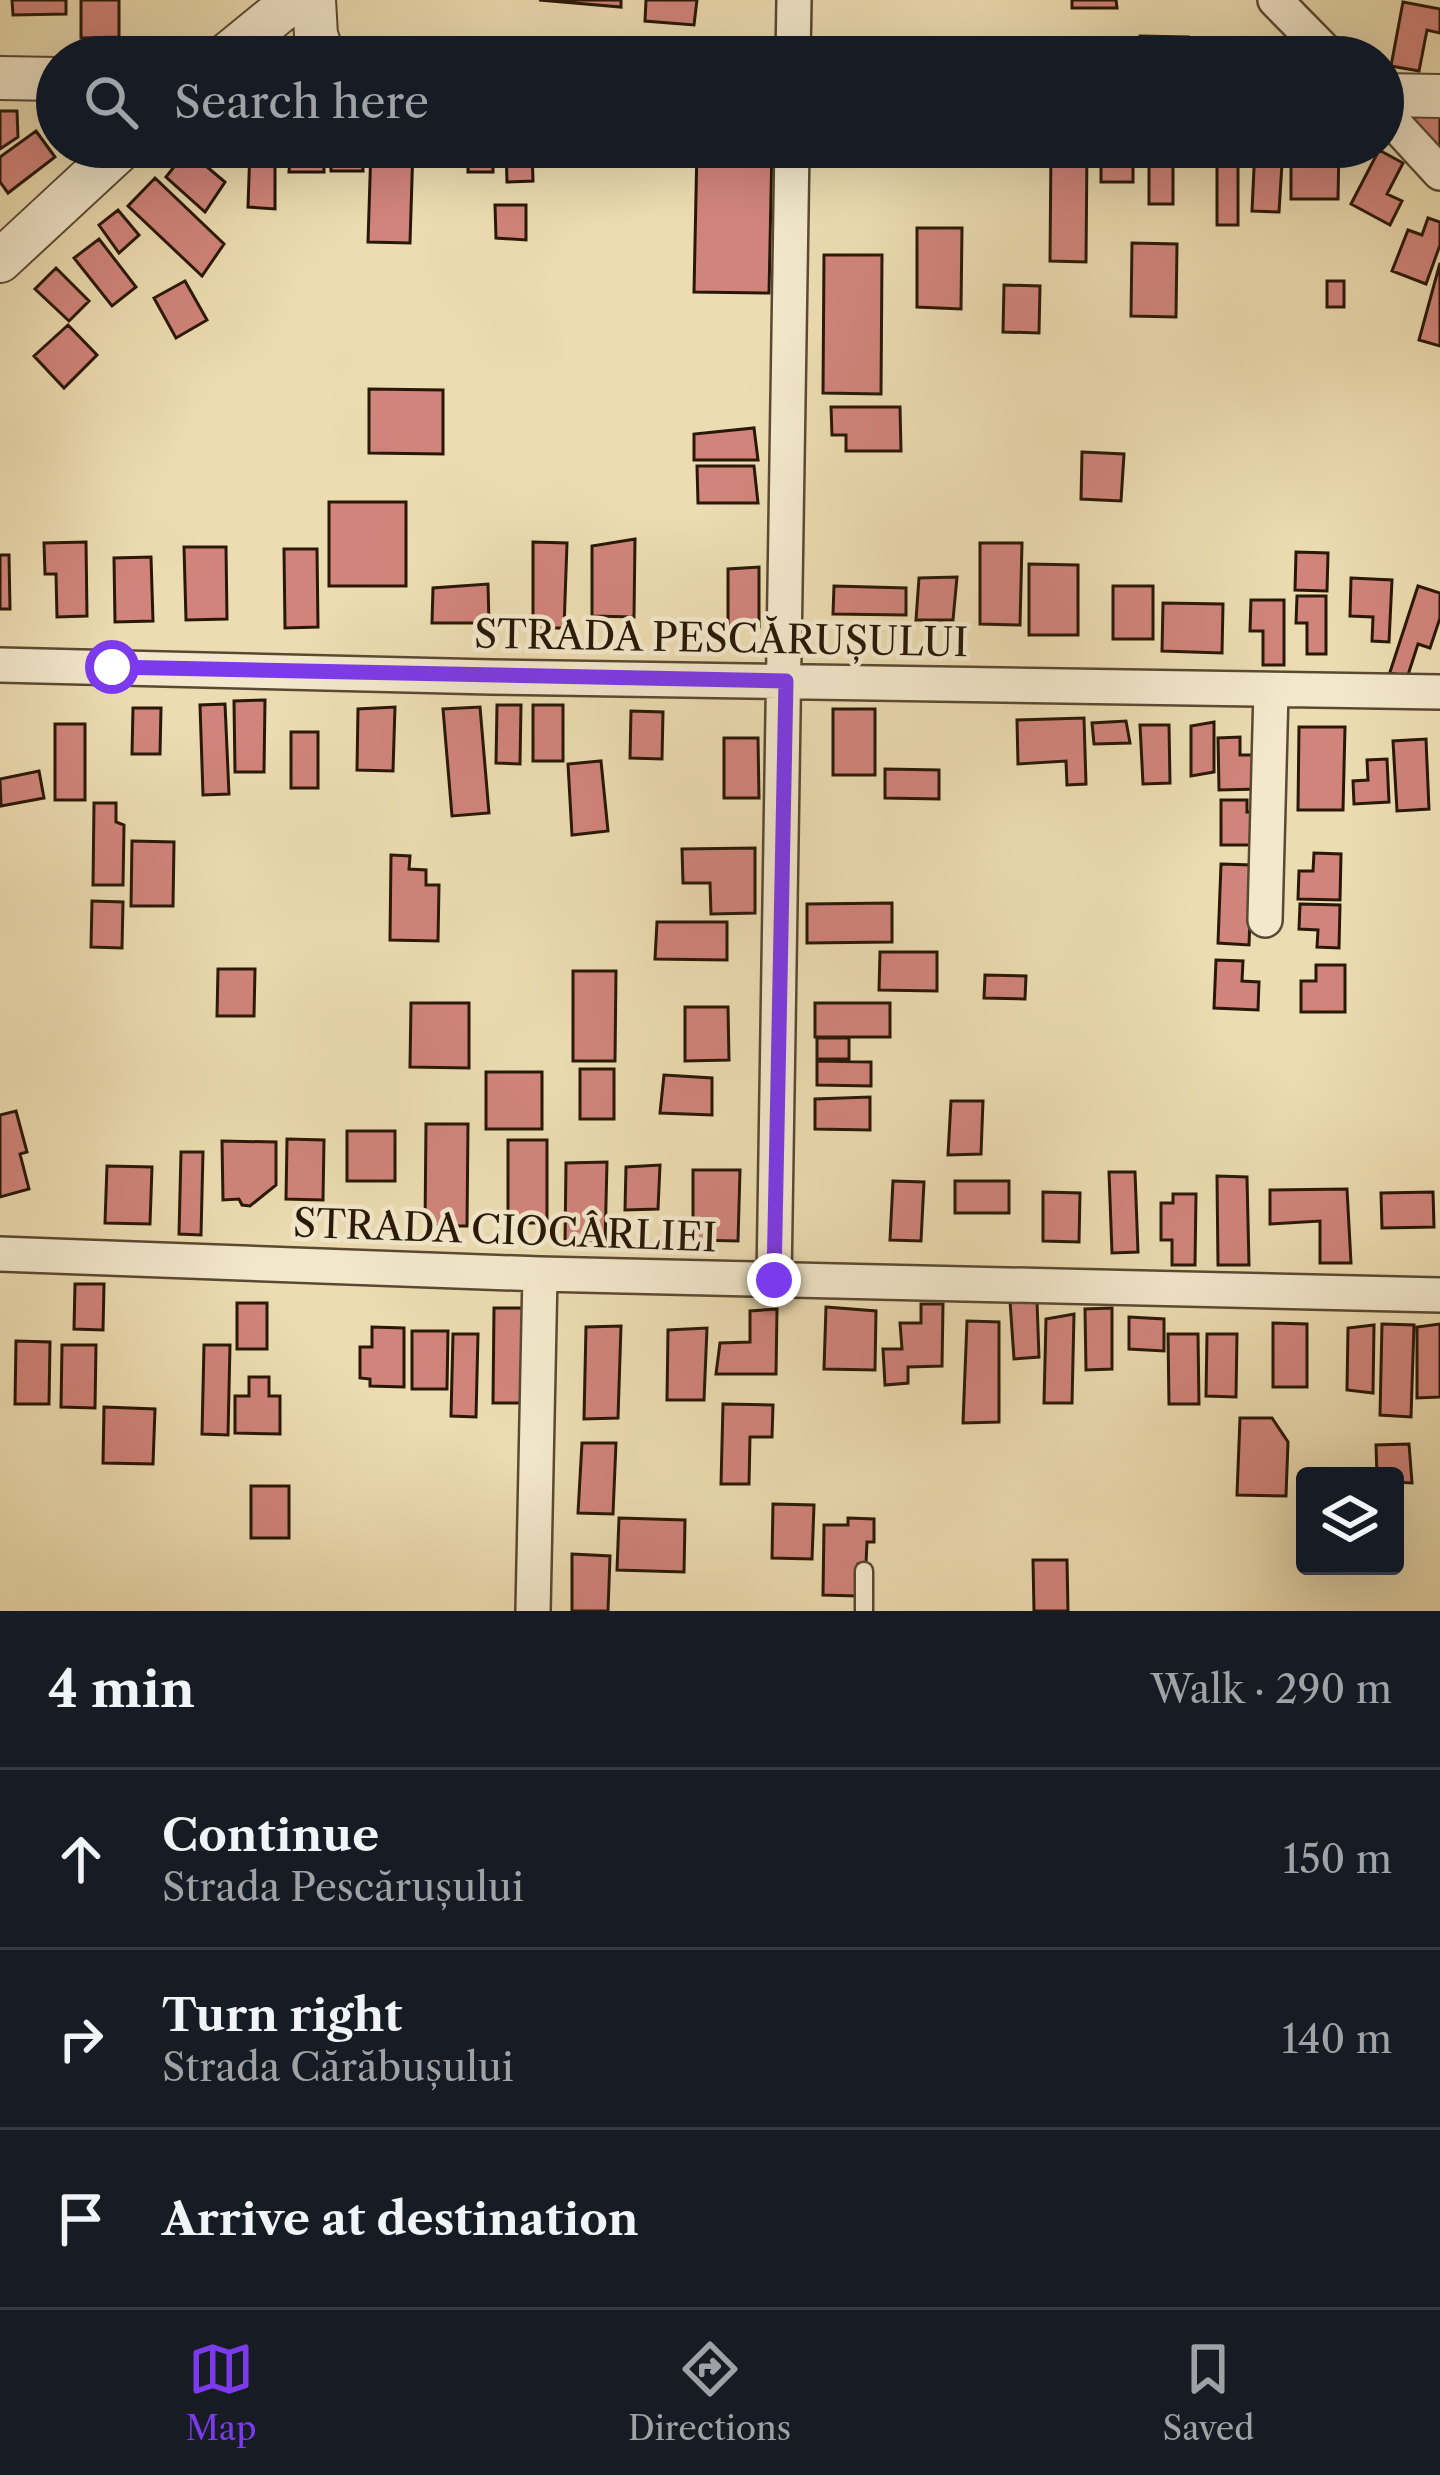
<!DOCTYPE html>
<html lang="en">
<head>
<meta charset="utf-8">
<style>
	body { margin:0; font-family:"Libre Caslon Text",serif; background:#20242c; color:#f1f3f6 }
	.controls { position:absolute; right:36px; bottom:36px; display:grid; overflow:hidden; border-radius:12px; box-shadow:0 12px 48px #0002 }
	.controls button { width:108px; height:108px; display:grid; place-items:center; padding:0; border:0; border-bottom:3px solid #363941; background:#171b24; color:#f1f3f6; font:60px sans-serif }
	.stop { position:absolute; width:36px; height:36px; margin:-27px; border:9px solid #7c3aed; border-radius:50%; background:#fff }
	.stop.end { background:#7c3aed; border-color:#fff; box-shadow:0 3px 12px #0008 }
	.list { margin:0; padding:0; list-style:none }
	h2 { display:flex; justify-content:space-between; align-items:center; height:156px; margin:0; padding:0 48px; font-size:51px }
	h2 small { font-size:39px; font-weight:400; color:#9ea1a6 }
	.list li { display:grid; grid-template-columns:78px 1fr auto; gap:36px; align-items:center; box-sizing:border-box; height:180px; padding:0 48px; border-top:3px solid #363941 }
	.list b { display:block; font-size:45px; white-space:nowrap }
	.list p { margin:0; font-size:39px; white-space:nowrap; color:#9ea1a6 }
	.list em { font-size:39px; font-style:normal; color:#9ea1a6 }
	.icon { flex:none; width:66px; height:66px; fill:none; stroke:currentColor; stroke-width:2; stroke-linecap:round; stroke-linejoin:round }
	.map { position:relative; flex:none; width:1440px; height:1611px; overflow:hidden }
	.search { position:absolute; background:#171b24; box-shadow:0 12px 48px #0002; left:36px; right:36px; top:36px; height:132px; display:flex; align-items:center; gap:30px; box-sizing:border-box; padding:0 42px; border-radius:66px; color:#9ea1a6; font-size:45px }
	.sheet { height:696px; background:#171b24 }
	nav { display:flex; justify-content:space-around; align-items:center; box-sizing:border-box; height:168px; border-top:3px solid #363941; background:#171b24; font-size:33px; color:#9ea1a6 }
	nav a { display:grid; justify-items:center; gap:6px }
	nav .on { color:#7c3aed }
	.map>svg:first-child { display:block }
	.building { fill:#d1847b; stroke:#291807; stroke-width:3 }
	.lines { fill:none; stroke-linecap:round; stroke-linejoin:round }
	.service-casing { stroke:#5a4932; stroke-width:21 }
	.minor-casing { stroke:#5a4932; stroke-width:38 }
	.tertiary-casing { stroke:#5a4932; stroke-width:46 }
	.service { stroke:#f3e8cc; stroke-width:16 }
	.minor { stroke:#f3e8cc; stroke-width:33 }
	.tertiary { stroke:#f3e8cc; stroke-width:42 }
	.route { stroke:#7c3aed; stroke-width:15 }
	.labels { text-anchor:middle; stroke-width:9; stroke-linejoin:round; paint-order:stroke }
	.street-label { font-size:39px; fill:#291807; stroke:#f3e8cc }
</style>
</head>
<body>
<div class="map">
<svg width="1440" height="1611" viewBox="0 0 1440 1611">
	<rect width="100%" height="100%" fill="#ecdcb1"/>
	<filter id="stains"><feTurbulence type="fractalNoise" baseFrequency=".00167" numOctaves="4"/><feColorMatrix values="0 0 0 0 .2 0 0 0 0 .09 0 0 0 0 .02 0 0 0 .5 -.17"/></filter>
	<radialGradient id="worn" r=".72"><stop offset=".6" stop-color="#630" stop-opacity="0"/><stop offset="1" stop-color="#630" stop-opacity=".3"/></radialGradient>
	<path class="building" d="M12,0h54v14l-53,1z
		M81,0h38v37l-38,1z
		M539,0h82v7z
		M646,0h51l-3,25 -49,-4z
		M1072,0h44l1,8h-45z
		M1403,2l37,7v24l-13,-3 -8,41 -28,-5z
		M1140,36l49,1 12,13v7h-61z
		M0,111h17l1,26 -18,12z
		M1406,115h34v49z
		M36,131l19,26 -47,36 -8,-11v-25z
		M250,147h25v62l-27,-2z
		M291,147h33v25h-35z
		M330,147h32l1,24h-32z
		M371,147h42l-3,96 -42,-1z
		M468,147h25v25h-25z
		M506,147h26l1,34 -26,1z
		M570,147h56v6l-56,1z
		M697,147h75l-3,146 -75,-1z
		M1051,147h36l-1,115 -36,-1z
		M1101,147h32v35h-32z
		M1149,147h24v57h-24z
		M1255,147h28l-4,65 -27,-1z
		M1291,147h48l-1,52h-47z
		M187,150l38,32 -20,30 -39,-35z
		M1379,150l24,13 -16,31 15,7 -12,24 -39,-21z
		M1217,152h21v73h-21z
		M155,178l69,66 -22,32 -74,-70z
		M495,205h31v35l-30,-2z
		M118,210l21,25 -20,18 -20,-28z
		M1428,218l12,4v23l-14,39 -34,-13 16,-41 14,5z
		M917,228h45l-1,81 -44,-2z
		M99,239l37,48 -24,19 -38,-48z
		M1132,243l45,1 -1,73 -45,-1z
		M824,255h58l-1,139 -58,-1z
		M1440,263v83l-21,-6z
		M56,268l33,33 -20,20 -34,-32z
		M185,281l22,39 -31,18 -22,-40z
		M1327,281h17v26h-17z
		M1004,285l36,1 -1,47 -36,-1z
		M68,325l29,30 -33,33 -30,-32z
		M369,389l74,1v64l-74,-1z
		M831,407h69l1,44h-55v-16h-14z
		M754,428l4,32h-64v-26z
		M1082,452l42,2 -3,47 -40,-2z
		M697,466h57l4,37h-60z
		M329,502h77v84h-77z
		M635,539l-1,78 -42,-1v-70z
		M86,542l1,74 -30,1 -1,-43h-11l-1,-31z
		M533,542l34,1 -3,85h-31z
		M980,543h42l-2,82 -40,-1z
		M184,547h42l1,72 -41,1z
		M284,549h33l1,78 -33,1z
		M1296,552l32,1 -1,38 -32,-1z
		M0,555h9l1,54h-10z
		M151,557l2,64 -38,1 -1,-64z
		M1029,564l49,1v70h-49z
		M759,567v60l-31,-1v-57z
		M957,577l-4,43h-37l3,-42z
		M1351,578l41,2 -3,62 -17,-1 1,-24 -23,-1z
		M488,584l1,39h-57l1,-35z
		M834,586l72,2v27l-73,-1z
		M1113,586h40v53h-40z
		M1418,586l22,7v25l-10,30 -12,-4 -11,34 -17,-6z
		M1297,596h29v58h-19v-31h-11z
		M1251,600h33v65h-21v-34h-13z
		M1163,603l60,1 -1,49 -60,-2z
		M265,700l-1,72h-29l-1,-71z
		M225,704l4,90 -26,1 -3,-90z
		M497,705h24l-1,59 -24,-1z
		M533,705h30v56h-30z
		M395,707l-2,64 -36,-1 1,-61z
		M480,707l9,106 -37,3 -9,-107z
		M133,708h28l-1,46h-28z
		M833,709h42v66h-42z
		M631,711l32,1 -1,47 -32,-1z
		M1084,718l2,66 -19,1 -1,-24 -48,3 -1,-44z
		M1126,721l4,22 -36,1 -2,-21z
		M1214,722v50l-23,4v-50z
		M55,724h30v76h-30z
		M1140,725h29l1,58 -27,1z
		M1299,727h46l-2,83h-45z
		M291,732h27v56h-27z
		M1240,737v18h19l1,34 -41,1 -1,-52z
		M724,738h34l1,60h-35z
		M1426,739l3,70 -32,2 -4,-70z
		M1387,759l2,43 -35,2 -1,-23 15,-1 -1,-20z
		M601,761l7,70 -36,4 -4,-71z
		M885,769l54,1v29l-54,-1z
		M39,771l5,27 -43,8 -1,-27z
		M1221,800h26v12h12v33h-38z
		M94,803h22v19l8,3 -1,60h-30z
		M132,841l42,1 -1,64h-42z
		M755,848v65l-44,1 -1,-31h-27l-1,-34z
		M1314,853l27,1 -1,46 -42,-1 1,-28h14z
		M391,855l19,1 -1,13 17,1v15h13l-1,56 -48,-1z
		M1221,864l31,1 -3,80 -31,-2z
		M92,901l31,1 -1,46 -31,-1z
		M892,903v39l-85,1v-39z
		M1300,904l40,1 -1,43 -22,-1 1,-17 -19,-1z
		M657,922h70v38l-72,-1z
		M880,952h57v39l-58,-1z
		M1216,960l27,1 -1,20 17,1 -1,28 -44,-2z
		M1316,965h29v47h-44v-31h15z
		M218,969h37l-1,47h-37z
		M573,971h43l-1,90h-42z
		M985,975l41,1 -1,23 -41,-1z
		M411,1003h58v65l-59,-1z
		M815,1003h75v34h-75z
		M685,1007h43l1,53 -44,1z
		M817,1038h32v21h-32z
		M817,1061l54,1v24l-54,-1z
		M580,1069h34v50h-34z
		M486,1072h56v57h-56z
		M664,1075l48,3v37l-52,-2z
		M870,1097v33l-55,-1v-30z
		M951,1101h32l-2,53 -33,1z
		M16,1111l11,41 -7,2 9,35 -29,8v-82z
		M426,1124h42l-1,102h-42z
		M347,1131h48v50h-48z
		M287,1139l37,1 -1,60 -37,-1z
		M508,1140h39v83h-39z
		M222,1141l54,1v43l-26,21 -8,-1 -3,-6 -16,1z
		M181,1152h22l-2,83 -22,-1z
		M607,1162l-2,83 -40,-1 1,-81z
		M660,1165l-2,44 -33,1 1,-43z
		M107,1166l45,1 -2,57 -45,-1z
		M693,1170h47l-2,71 -45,-1z
		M1109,1172h26l3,80 -26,1z
		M1217,1176l30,1 2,88h-31z
		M893,1181l31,1 -3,59 -31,-1z
		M955,1181h54v32h-54z
		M1347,1189l4,74h-31v-42l-50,3v-34z
		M1043,1192l37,1 -1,49 -36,-1z
		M1433,1192l1,35 -52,1 -1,-35z
		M1173,1194h23l-1,71h-23v-25h-11v-37h12z
		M75,1284h29l-1,46 -29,-1z
		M1010,1301h27l2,56 -25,2z
		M237,1303h30v46h-30z
		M921,1304h22l-1,62 -34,1v16l-23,2 -2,-36h19l-2,-26h21z
		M826,1307l50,4 -1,59 -51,-1z
		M494,1308h31l-1,95h-31z
		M1112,1308v61l-26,1 -1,-61z
		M777,1309l-1,65h-60l4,-31 30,-1v-31z
		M1074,1314l-2,89h-28l2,-84z
		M1129,1317l35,2v32l-35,-2z
		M967,1321l32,1v100l-36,1z
		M1273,1323l34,1v63h-34z
		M1382,1324l32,1 -3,92 -31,-2z
		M1440,1324v73l-23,1v-71z
		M1374,1325l-1,68 -26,-3 1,-62z
		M621,1326l-3,92 -34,1 2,-92z
		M372,1327l32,1v59l-34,-1v-7l-10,-1v-31h12z
		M707,1328l-3,72h-37l1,-70z
		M412,1331h36l-1,58h-35z
		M453,1334h25l-2,83 -25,-1z
		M1168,1334h30l1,70h-30z
		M1207,1334h30l-1,63 -30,-1z
		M16,1341l34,1 -1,62h-34z
		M62,1345h34l-1,63 -34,-1z
		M204,1345h26l-2,90 -26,-1z
		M249,1377h20v19h11v38l-45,-1v-37h14z
		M723,1404l50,1 -1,32h-22l-1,47h-28z
		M104,1407l51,2 -2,55 -50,-1z
		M1240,1418h32l16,24 -2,54 -49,-1z
		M582,1443h34l-3,71 -35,-1z
		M1409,1444l3,39 -17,-1v-6h-18l-1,-31z
		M251,1486h38v52h-38z
		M773,1504l41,1 -2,54 -40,-1z
		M619,1518l66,2 -1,52 -67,-2z
		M848,1518l26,1v23h-7l-1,22h-8l-1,32 -34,-1 1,-70h24z
		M572,1554l38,2 -2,55h-36z
		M1033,1560h34l1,51h-34z"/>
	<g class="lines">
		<defs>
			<path id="service" d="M864,1611v-40"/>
			<path id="minor" d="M1275,0l56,57
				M793,57l1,-57
				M1383,111l57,62
				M0,665l491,12 949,15
				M1265,920l6,-229
				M0,1254l540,20 900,21
				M774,1280l18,-1133
				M533,1611l7,-337"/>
			<path id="tertiary" d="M314,0l2,35 8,22
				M224,57l70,-57
				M0,78l57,1
				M1383,95l57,1
				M0,261l123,-114"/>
		</defs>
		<use href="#service" class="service-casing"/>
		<use href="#minor" class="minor-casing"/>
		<use href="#tertiary" class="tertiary-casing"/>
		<use href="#service" class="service"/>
		<use href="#minor" class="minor"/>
		<use href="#tertiary" class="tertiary"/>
	</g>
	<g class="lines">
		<path class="route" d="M112,667l674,14 -12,599"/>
	</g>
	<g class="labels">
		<g class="street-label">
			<text transform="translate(721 638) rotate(1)" y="14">STRADA PESCĂRUȘULUI</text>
			<text transform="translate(505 1230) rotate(2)" y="14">STRADA CIOCÂRLIEI</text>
		</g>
	</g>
	<rect width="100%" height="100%" filter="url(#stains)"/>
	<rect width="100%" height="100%" fill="url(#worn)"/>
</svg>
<div class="controls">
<button><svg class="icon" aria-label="layers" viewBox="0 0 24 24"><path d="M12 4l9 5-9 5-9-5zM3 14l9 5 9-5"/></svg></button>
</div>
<div class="stop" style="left:112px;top:667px"></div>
<div class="stop end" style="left:774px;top:1280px"></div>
<div class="search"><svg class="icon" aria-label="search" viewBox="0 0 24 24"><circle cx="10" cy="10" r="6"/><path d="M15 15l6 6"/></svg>Search here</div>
</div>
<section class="sheet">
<h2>4 min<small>Walk · 290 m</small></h2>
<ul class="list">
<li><svg class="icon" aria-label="ahead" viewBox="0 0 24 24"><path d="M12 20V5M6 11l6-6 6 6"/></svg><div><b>Continue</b><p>Strada Pescărușului</p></div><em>150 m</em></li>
<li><svg class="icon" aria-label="right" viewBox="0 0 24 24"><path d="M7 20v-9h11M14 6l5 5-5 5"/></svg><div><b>Turn right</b><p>Strada Cărăbușului</p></div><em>140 m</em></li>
<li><svg class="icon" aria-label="arrive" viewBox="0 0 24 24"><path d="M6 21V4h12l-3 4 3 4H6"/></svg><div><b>Arrive at destination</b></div></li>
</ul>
</section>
<nav>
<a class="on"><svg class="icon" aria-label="map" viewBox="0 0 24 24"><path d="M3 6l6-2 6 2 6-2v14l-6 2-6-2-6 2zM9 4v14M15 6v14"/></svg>Map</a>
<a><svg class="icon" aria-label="directions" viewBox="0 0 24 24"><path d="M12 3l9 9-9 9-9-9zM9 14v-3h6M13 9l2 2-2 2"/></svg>Directions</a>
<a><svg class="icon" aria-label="saved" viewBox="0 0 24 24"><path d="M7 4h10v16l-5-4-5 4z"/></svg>Saved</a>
</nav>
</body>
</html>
